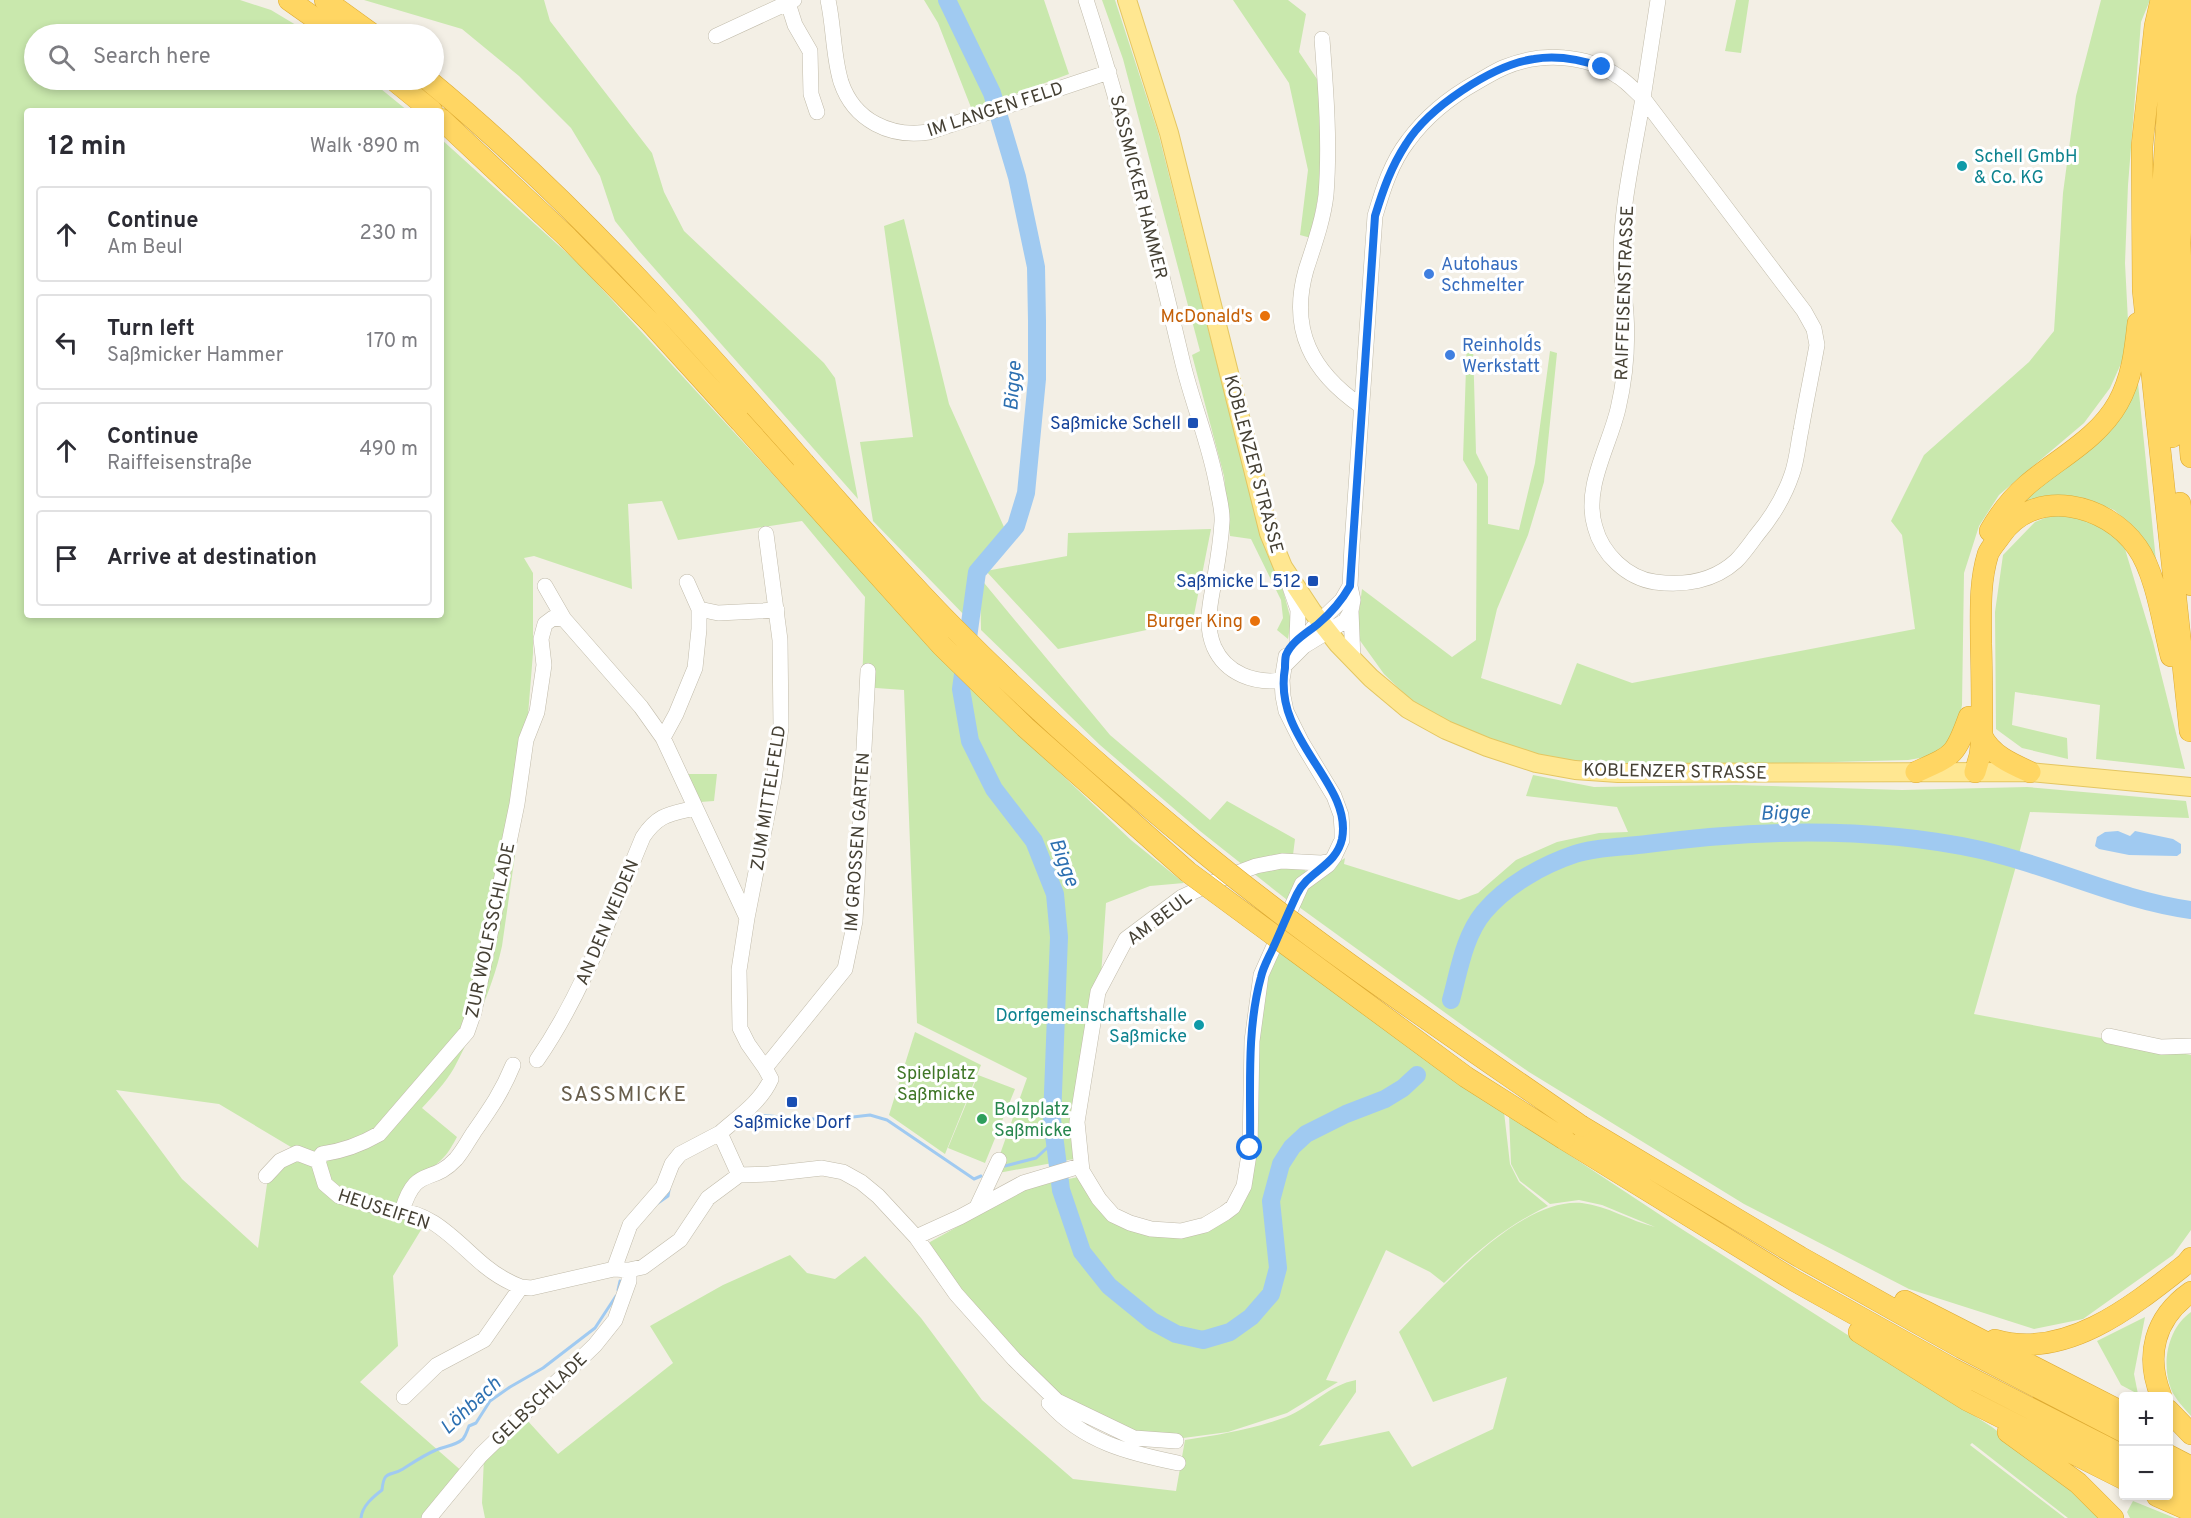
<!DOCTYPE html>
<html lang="en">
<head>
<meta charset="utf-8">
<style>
	body { margin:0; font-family:Overpass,sans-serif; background:#f7f7f7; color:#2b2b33 }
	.controls { position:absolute; right:18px; bottom:18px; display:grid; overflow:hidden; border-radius:6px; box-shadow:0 3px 9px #0003 }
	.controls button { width:54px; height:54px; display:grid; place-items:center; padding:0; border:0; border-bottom:2px solid #e1e1e2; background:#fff; color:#2b2b33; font:30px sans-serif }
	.stop { position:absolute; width:18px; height:18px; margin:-14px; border:4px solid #1a73e8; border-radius:50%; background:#fff }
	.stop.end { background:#1a73e8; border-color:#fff; box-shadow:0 2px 6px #0008 }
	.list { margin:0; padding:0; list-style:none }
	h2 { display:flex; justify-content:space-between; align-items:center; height:78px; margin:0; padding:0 24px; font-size:26px }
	h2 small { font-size:20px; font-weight:400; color:#7c7c81 }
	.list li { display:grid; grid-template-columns:39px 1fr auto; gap:18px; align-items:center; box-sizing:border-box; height:96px; margin:0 12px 12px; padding:0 12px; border:2px solid #e1e1e2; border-radius:6px }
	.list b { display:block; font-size:22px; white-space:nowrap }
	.list p { margin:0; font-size:20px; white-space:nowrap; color:#7c7c81 }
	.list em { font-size:20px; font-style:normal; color:#7c7c81 }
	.icon { flex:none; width:33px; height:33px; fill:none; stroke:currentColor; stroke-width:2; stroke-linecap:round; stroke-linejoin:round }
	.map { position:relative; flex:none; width:2191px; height:1518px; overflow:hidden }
	.search { position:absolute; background:#fff; box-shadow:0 3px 9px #0003; left:24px; top:24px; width:420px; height:66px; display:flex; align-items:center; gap:15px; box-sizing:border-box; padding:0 21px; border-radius:33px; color:#7c7c81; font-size:22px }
	.panel { position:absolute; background:#fff; box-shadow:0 3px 9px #0003; left:24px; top:108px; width:420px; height:510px; border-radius:6px }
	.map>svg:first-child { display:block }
	.green { fill:#c9e8ad }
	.water { fill:#a0caf1 }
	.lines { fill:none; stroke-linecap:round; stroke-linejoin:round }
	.stream { stroke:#a0caf1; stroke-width:3 }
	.river { stroke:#a0caf1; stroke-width:18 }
	.minor-casing { stroke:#c1bbaa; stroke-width:16 }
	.major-casing { stroke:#e4c661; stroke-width:20 }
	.highway-casing { stroke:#deab33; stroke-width:22 }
	.minor { stroke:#fff; stroke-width:15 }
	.major { stroke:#ffe791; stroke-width:18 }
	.highway { stroke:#ffd663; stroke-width:21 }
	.highway-bridge-casing { stroke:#deab33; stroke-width:22; stroke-linecap:butt }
	.highway-bridge { stroke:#ffd663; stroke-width:21 }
	.route { stroke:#1a73e8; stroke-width:8 }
	.culture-dot { fill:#0f9aa8; stroke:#fff; stroke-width:2 }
	.shop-dot { fill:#3f7fe0; stroke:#fff; stroke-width:2 }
	.food-dot { fill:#e8710a; stroke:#fff; stroke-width:2 }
	.transit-dot { fill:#1a4fb4; stroke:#fff; stroke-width:2 }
	.leisure-dot { fill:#2e9e5b; stroke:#fff; stroke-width:2 }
	.labels { text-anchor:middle; stroke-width:6; stroke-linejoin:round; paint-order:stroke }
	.street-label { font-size:18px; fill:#454034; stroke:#fff }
	.culture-label { font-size:18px; fill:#0d838f; stroke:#fff; text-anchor:start }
	.shop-label { font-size:18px; fill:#366cbe; stroke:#fff; text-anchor:start }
	.food-label { font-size:18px; fill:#c56008; stroke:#fff; text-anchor:end }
	.transit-label { font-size:18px; fill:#164399; stroke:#fff; text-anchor:end }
	.park-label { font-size:18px; fill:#407727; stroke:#fff }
	.leisure-label { font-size:18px; fill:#27864d; stroke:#fff; text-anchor:start }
	.water-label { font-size:20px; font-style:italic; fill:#2d70b1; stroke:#fff }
	.quarter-label { font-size:21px; letter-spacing:1.5px; fill:#685e4c; stroke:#fff }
</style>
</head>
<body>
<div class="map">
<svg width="2191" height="1518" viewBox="0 0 2191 1518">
	<rect width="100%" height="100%" fill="#f3efe5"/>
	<path class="green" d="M0,0h240l31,10 40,24h-277v46h336l38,31h-381v504h414v-476l137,124 390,423 163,154 53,43 -34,3 -44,17 -5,73 -9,16 -21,130 3,37 -81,15 34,-96 -110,-55 -13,-333 -42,-3 3,-90 -63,-76 -124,19 -16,-39 -34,3 4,85 -98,-33 -10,2 9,15v80l-5,62 -26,149 10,-29 7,-8 -17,119c-8,38 -30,88 -48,122 -8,14 -21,28 -32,40l35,29c-4,7 -8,15 -13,20 -20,21 -33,19 -43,50l-26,-4 -41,-14 -16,-30 -22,-9 -77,-46 -103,-14 66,89 76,69 10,-71 12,-14 18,-8 15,10 13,28 22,13 54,9 22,10 -31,51 5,70 -38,36 104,91 -38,45h-426z
		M364,0h180l6,21 102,132 12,39 20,39 140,132 11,15 23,121 -219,-248 -24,-30 -15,-45 -29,-48 -52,-52 -57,-47z
		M924,0h120l25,74 -97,36 -34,-87z
		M1102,0h13l43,132 102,401 23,57 8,30 -3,19 -11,-9 6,-12 -2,-18 -30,-61 -21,-3 -6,-60 -32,-121 8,-4 -77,-292z
		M1233,0h55l18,14 -7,38 20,30 2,97 -10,59 -11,-3 8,-65 -19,-87z
		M1736,0h13l-8,53 -16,-2z
		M2101,0h49l-9,22 -13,163 -3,78 3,58 -4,36 -14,31 -26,35 -85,72 -20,31 -15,47 -2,132 -5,28 -19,22 -30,5 -150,4 -157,1 -61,-9 -69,-21 -58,-33 -29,-28 -28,-39 6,-46 90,68 24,-17 1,-156 -14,-24 4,-123 6,7 3,109 12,24v47l31,6 16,-67 15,-112 7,2 -13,129 -16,53 -31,74 -16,69 80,27 16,-42 55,20 283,-54 -13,-94 -11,-14 33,-66 105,-93 25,-31 9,-138 13,-97z
		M904,219l45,185 55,123 -32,41 -3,52 -96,-99 -13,-79 53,-5 -29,-211z
		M2138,383l18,178 -23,-35 -19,-16 -29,-12 -28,-1 -47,16z
		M2060,512l30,6 32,21 31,103 32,127 -89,-10 4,-54 -85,-13 -3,33 55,13 1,21 -46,-11 -26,-19 -1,-117 8,-57 32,-33z
		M1211,529l-18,91 -135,29 -72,-78 81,-15 1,-23z
		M980,578l130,157 100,85 17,-19 68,38 -3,24 14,8 -15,32 -91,-72 -100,-86 -119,-115z
		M687,774h30l-3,27 -14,1z
		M1533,775l61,12 142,-2 166,5 125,-3 159,14 3,17 -159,-6 -11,42 -65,-12 -1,9 29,4 34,11 -42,148 217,41v175l-18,25 -90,64 -49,10 -125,-40 -165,-85 -215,-132 -60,-42 -170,-123 13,-28 33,-21 -1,6 115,36 19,-7 38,-33 41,-18 42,-9 29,-1 -11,-25 -91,-11z
		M1278,951l226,161 6,52 9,18 29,24c-42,20 -71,45 -104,77l-14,-11 -44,-22 -60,130 12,2 -51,31 -59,19 -52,7 -42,-3 -76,-37 -129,-147 1,-10 97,-54 51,-11 70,56 32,5 29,-9 19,-12 17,-16 5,-11 7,-149 8,-63z
		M915,1032l66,33 -36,89 -56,-39z
		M978,1075l37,14 -30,74 -37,-15z
		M1509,1115l168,111 315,201 117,91h-41l-96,-75 -2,2 95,73h-1580l-3,-15 2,-46 42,-38 32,35 115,-91 -23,-37 73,-41 67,-30 17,18 28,6 30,-23 56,62 61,82 91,79 103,12 9,-51c34,-5 69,-11 101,-23 25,-10 43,-32 70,-37v12l-37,54 70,-15 23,36 81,-38 14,-52 -74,25 -34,-70c40,-41 120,-135 183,-129 26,3 48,18 73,24l-53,-22 -23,-5 -29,4 -30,-23 -9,-17z
		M2191,1312v104c-7,-8 -16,-17 -20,-27 -10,-26 -3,-61 20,-77z
		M2145,1317l-11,57 4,20 -17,-9 -24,-44z
		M2133,1501l42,17h-45l-3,-6z"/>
	<path class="water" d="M2118,831l12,5 5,-5 38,8 8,5v9l-4,3 -48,-1 -30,-6 -4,-3 2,-9 8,-5z"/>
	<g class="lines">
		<path class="stream" d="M756,1115l71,5 43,-5 17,5 87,59 7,-3
			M1005,1166l31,-8 11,-10 9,-1
			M658,1203l10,-7 1,-6
			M618,1290l2,-9
			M361,1518c1,-12 12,-21 21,-28 2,-21 8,-13 21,-21 11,-7 21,-14 33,-19 9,-4 19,-4 27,-11 3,-4 4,-8 6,-13l7,-3 14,-22 20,-14 33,-19 52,-40 21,-32"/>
		<path class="river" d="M947,0l45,93 25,84 19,90 1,54v58l-11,114 -10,33 -39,46 -16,117 9,52 24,48 40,52 21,53 4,43 -7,182 9,71 21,62 27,34 43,35 24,13 27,6 27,-8 21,-15 20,-23 7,-26 -7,-67 10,-37 11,-17 14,-13 40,-20 39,-15 18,-11 14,-13
			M1451,1000c8,-29 13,-64 33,-88 23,-27 58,-47 91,-58 21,-7 50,-7 72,-10 111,-15 224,-18 334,6 71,16 138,50 210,60"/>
		<defs>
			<path id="minor" d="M828,0c6,27 5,56 13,82 13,39 50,56 88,50l180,-60
				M1086,0c39,120 68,242 97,364 10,41 27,81 34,122 2,12 6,25 5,36 -1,18 -4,37 -7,54 -4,25 -11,47 -1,71 12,27 41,37 68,33
				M788,3l7,22 15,26 1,43 6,18
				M716,36l78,-36
				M1322,39c4,52 8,104 4,156 -3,26 -12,50 -20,75 -17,60 6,102 55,136
				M1289,584l9,26 -1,31
				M545,586l19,33
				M699,609l19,4 59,-3
				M1351,611l2,49
				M1312,629l30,-29 8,-14
				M1286,656l-4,24 1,16 3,15 16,32 32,53 7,19 1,14v11l-8,17 -6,8 -26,19 -41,91 -9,66 -2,107 -6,38 -11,21 -8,6 -20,12 -24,6 -30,-2 -21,-6 -17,-8 -14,-16 -17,-28 -5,-49 21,-130 28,-53 56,-42 39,-18 35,-13 26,-5 39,2 10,-2
				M1285,665l19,-19 41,-25 6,-10 2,-11 -3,-14 2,-41 23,-329c8,-27 16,-53 33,-75 19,-26 42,-44 69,-59 9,-5 18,-11 28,-15 36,-15 81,-13 114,10 8,5 16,14 24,21 -9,55 -23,111 -22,167 1,16 4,33 5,49 2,31 -1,65 -8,95 -9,38 -35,79 -23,118 7,27 32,51 60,55 29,4 59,-1 81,-21 7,-7 14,-17 20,-25 16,-19 28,-38 36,-62 5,-14 6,-30 9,-44 5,-29 11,-57 16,-85l-3,-16 -10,-18 -161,-213 15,-98
				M663,738l13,-24 19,-46 4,-39v-20l-12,-27
				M747,918l27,-138 7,-53 -1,-87 -14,-106
				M2109,1036l52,11 30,-1
				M537,1060c47,-68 74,-147 106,-223 15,-23 27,-23 52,-29
				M318,1161l7,23 14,12 55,15c37,-2 65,34 91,55 11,9 23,16 36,21
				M739,1175l-19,-42c18,-16 41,-31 51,-54l-6,-11 80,-99 10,-48 13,-250
				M266,1176l14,-15 17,-8 21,8 4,-7c21,-3 38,-9 57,-20l88,-102 7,-20 43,-208 9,-64 11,-28 7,-47 -3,-26 4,-15 8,-6 11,1 77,88 22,31 84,180 -8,52 1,58 8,16 17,24
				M977,1207l22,-47
				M402,1211c14,-47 29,-25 54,-52 7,-8 12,-18 18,-27 16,-23 28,-40 39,-67
				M916,1237l40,57 58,65 43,42 77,37 42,3
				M614,1269l16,-44 33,-38 9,-23 8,-10 40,-21
				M404,1397l33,-32 47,-25 37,-53 10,1 83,-19 15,1 14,-3 37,-27 28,-42 31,-23 30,-1 53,-6 21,4 18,10 17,14 38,41 44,-20 63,-34 57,-17
				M1049,1403c35,39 80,50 129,60
				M429,1518l52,-63 114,-110 20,-25 14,-39v-11"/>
			<path id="major" d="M1127,0l42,133 100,400 14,34 29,44 26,33 33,34 37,31 38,21 41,17 49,16 39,7 43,3 412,-1 161,15"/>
			<path id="highway" d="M289,0l48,34
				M325,0l47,34
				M2161,0l-6,26 -13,120 1,144 47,441
				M2191,7l-11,236 6,153 5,61
				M394,80l38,31
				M428,80c138,114 259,248 376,383
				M441,119l126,118 84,86 88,97
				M2172,437l-12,-203 14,-234
				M2180,503l11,82
				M1990,531c9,-16 22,-33 37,-46 30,-26 71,-46 91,-82 14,-25 17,-52 20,-80
				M1982,736c9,19 30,28 48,36
				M1916,772c38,-17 39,-16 53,-55
				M1975,772l5,-17 2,-19c0,-31 0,-61 -1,-92 0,-30 -2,-61 7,-90 3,-7 9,-13 13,-19 34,-49 106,-31 136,12 19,26 26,78 34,109
				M1581,1126l219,131 162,91 162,84
				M1564,1139l231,142 156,87 173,88
				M1905,1301l219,112
				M1859,1332l108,68 157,79
				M1995,1340c71,21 139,-35 191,-76l5,-6
				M2161,1396c-16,-40 -7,-78 30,-104
				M2168,1410l23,24
				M2008,1432l70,51 35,35
				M2168,1455l23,12
				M2168,1478l23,11
				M2157,1496l34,15"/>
		</defs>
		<use href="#minor" class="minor-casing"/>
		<use href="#major" class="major-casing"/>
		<use href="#highway" class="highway-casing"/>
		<use href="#minor" class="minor"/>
		<use href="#major" class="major"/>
		<use href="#highway" class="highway"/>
		<defs>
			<path id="highway-bridge" d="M739,420l203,226 83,81 163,145 278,205 98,62
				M804,463c49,55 97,112 149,164 76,77 161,152 245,221 121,100 254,188 383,278"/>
		</defs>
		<use href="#highway-bridge" class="highway-bridge-casing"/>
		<use href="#highway-bridge" class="highway-bridge"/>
	</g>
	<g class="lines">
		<path class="route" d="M1250,1148c1,-56 -4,-117 11,-171 2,-10 8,-20 12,-29 8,-18 16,-37 24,-54 11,-23 39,-28 45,-55 11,-56 -70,-99 -57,-171 0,-4 0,-9 1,-13 6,-14 21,-22 32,-31 13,-11 24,-24 32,-38l25,-370c8,-26 16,-49 31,-72 22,-36 86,-79 128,-85 23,-4 45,0 68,8"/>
	</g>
	<g class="culture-dot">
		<circle cx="1962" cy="166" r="6"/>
		<circle cx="1199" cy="1025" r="6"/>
	</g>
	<g class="shop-dot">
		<circle cx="1429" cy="274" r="6"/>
		<circle cx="1450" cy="355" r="6"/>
	</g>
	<g class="food-dot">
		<circle cx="1265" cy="316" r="6"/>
		<circle cx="1255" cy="621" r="6"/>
	</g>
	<g class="transit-dot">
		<rect x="1187" y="417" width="12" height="12" rx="3"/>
		<rect x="1307" y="575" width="12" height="12" rx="3"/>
		<rect x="786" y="1096" width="12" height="12" rx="3"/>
	</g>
	<circle class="leisure-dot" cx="982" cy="1119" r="6"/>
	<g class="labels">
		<g class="street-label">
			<text transform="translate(995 109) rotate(-18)" y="6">IM LANGEN FELD</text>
			<text transform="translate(1139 187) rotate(76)" y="6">SASSMICKER HAMMER</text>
			<text transform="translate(1624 293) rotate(-88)" y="6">RAIFFEISENSTRASSE</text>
			<text transform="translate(1254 464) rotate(75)" y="6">KOBLENZER STRASSE</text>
			<text transform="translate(1675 771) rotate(1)" y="6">KOBLENZER STRASSE</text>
			<text transform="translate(768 798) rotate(-81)" y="6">ZUM MITTELFELD</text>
			<text transform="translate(857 842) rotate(-86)" y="6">IM GROSSEN GARTEN</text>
			<text transform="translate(1159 918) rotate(-37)" y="6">AM BEUL</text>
			<text transform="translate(607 922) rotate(-67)" y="6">AN DEN WEIDEN</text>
			<text transform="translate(490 930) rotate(-78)" y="6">ZUR WOLFSSCHLADE</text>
			<text transform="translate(384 1209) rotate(18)" y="6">HEUSEIFEN</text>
			<text transform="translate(539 1399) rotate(-44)" y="6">GELBSCHLADE</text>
		</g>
		<g class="culture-label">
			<text x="1974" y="162">Schell GmbH<tspan x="1974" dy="21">&amp; Co. KG</tspan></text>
			<text x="1187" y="1021" text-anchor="end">Dorfgemeinschaftshalle<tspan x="1187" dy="21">Saßmicke</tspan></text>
		</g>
		<g class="shop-label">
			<text x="1441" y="270">Autohaus<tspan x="1441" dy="21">Schmelter</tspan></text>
			<text x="1462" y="351">Reinhold´s<tspan x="1462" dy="21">Werkstatt</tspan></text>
		</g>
		<g class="food-label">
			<text x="1253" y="322">McDonald's</text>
			<text x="1243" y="627">Burger King</text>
		</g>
		<g class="transit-label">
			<text x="1181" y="429">Saßmicke Schell</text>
			<text x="1301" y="587">Saßmicke L 512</text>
			<text x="792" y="1128" text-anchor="middle">Saßmicke Dorf</text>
		</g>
		<g class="park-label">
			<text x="936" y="1079">Spielplatz<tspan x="936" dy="21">Saßmicke</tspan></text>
		</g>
		<g class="leisure-label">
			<text x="994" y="1115">Bolzplatz<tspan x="994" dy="21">Saßmicke</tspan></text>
		</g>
		<g class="water-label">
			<text transform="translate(1012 386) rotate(-86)" y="7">Bigge</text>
			<text transform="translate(1785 812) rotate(-2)" y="7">Bigge</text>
			<text transform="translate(1065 862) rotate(69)" y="7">Bigge</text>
			<text transform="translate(470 1405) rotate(-43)" y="7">Löhbach</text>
		</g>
		<g class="quarter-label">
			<text x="624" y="1101">SASSMICKE</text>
		</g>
	</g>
</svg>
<div class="controls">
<button>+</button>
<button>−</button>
</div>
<div class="stop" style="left:1250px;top:1148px"></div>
<div class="stop end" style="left:1602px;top:67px"></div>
<div class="search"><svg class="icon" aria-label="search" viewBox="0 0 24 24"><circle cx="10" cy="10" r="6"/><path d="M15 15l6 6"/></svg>Search here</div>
<section class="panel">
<h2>12 min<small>Walk · 890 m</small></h2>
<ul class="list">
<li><svg class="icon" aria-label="ahead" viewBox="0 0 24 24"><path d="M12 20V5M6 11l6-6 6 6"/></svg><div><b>Continue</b><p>Am Beul</p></div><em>230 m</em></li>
<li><svg class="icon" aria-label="left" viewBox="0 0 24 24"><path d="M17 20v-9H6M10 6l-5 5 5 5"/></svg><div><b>Turn left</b><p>Saßmicker Hammer</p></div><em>170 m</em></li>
<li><svg class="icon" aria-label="ahead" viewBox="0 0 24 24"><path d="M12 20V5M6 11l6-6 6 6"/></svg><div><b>Continue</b><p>Raiffeisenstraße</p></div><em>490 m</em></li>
<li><svg class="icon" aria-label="arrive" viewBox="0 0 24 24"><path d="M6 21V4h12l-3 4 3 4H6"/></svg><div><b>Arrive at destination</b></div></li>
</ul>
</section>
</div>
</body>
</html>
